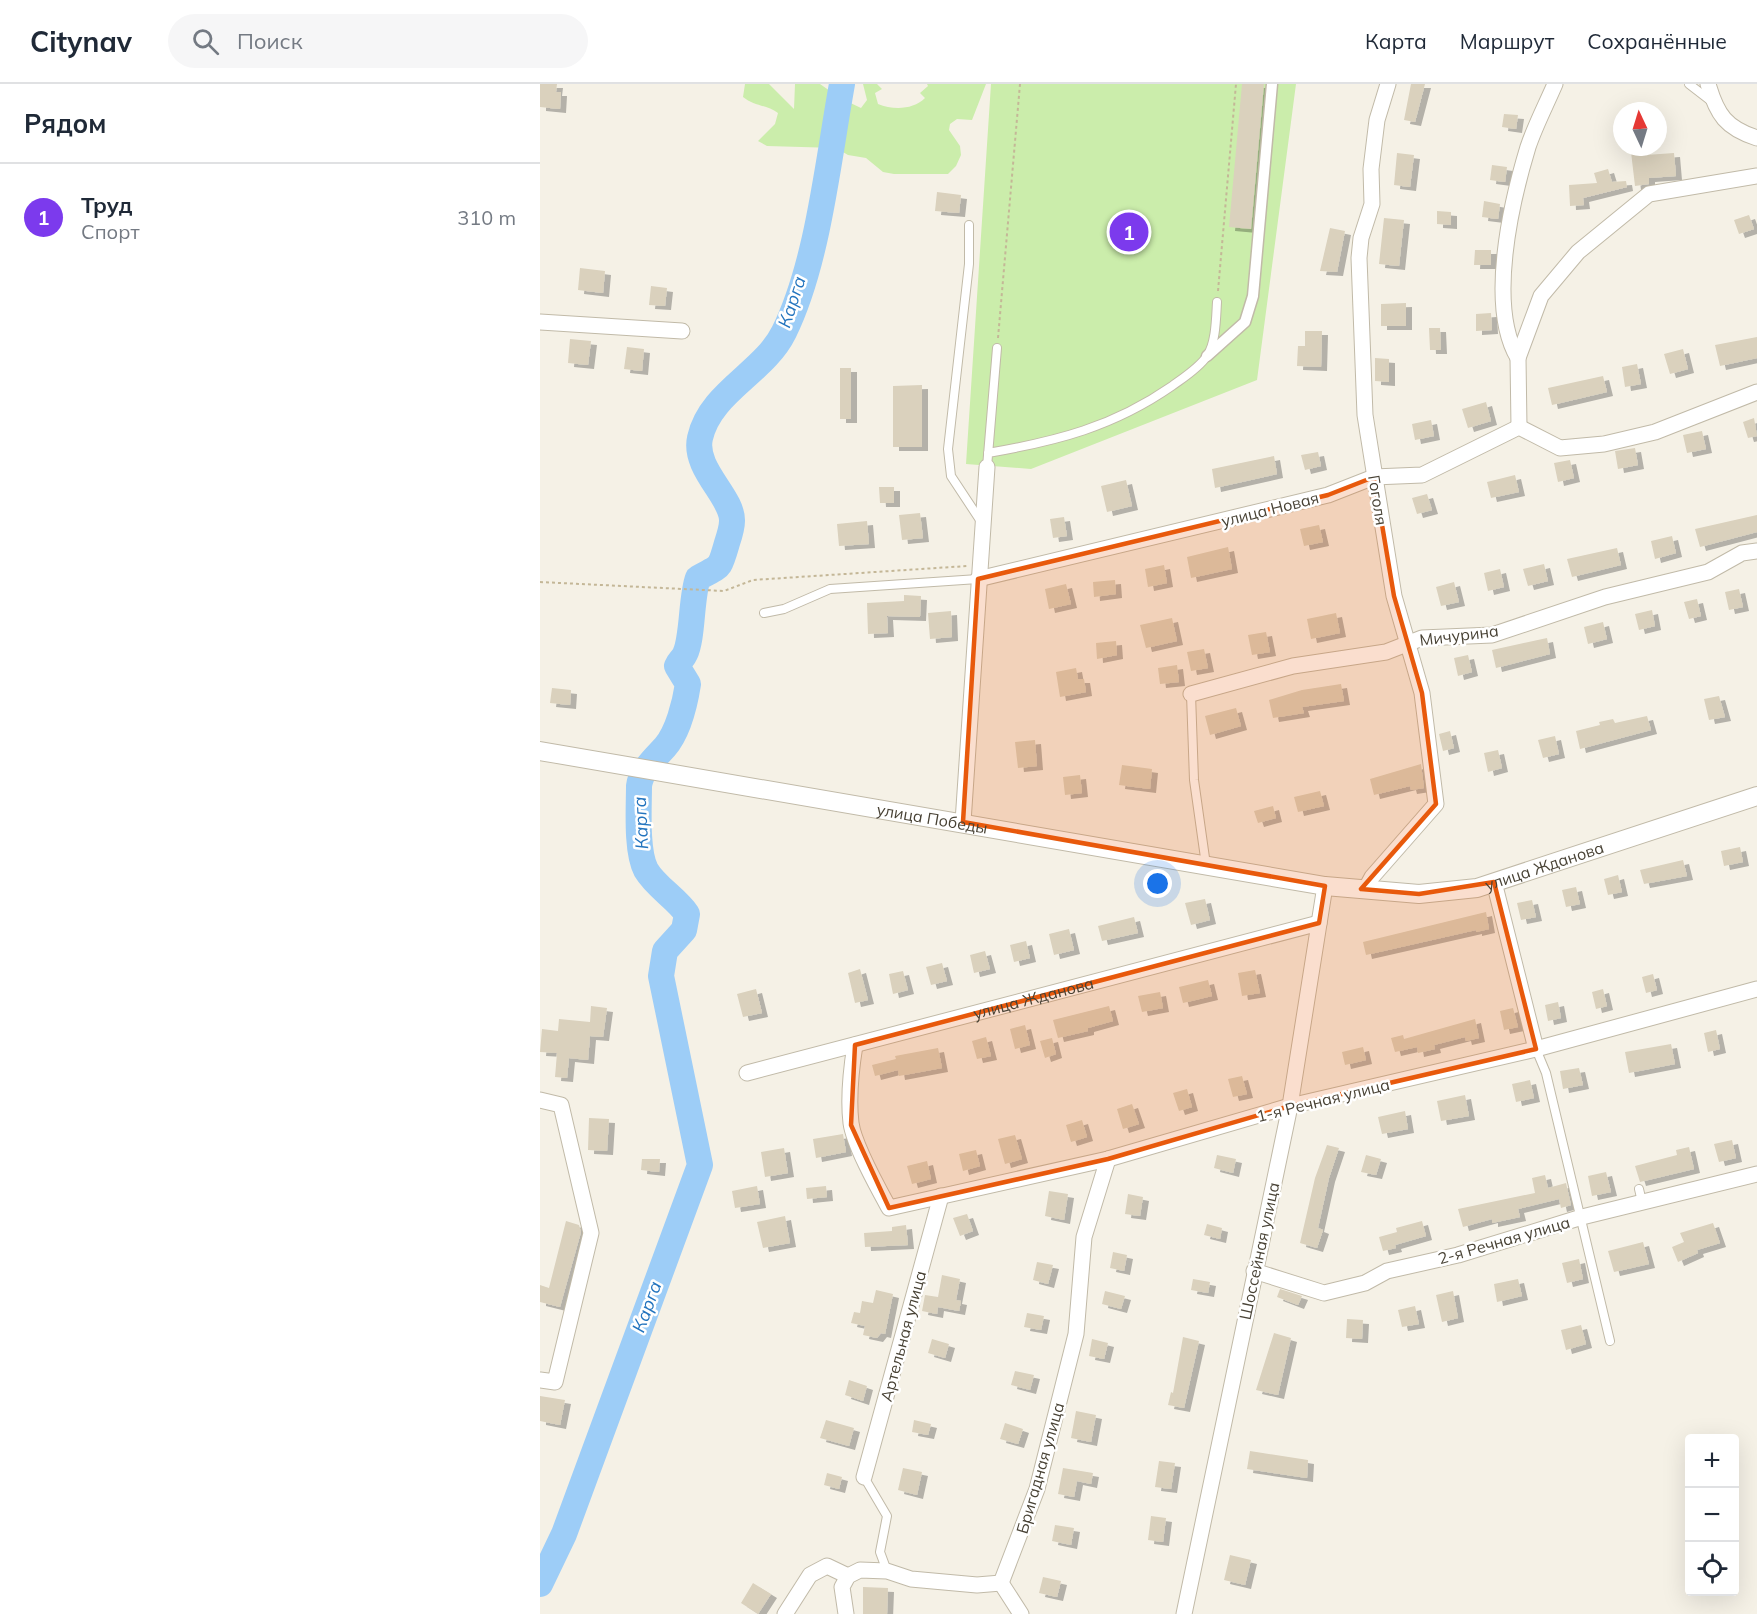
<!DOCTYPE html>
<html lang="ru">
<head>
<meta charset="utf-8">
<style>
	body { margin:0; font-family:Mulish,sans-serif; background:#f6f6f7; color:#1f2937 }
	.controls { position:absolute; right:18px; bottom:18px; display:grid; overflow:hidden; border-radius:6px; box-shadow:0 6px 24px #0002 }
	.controls button { width:54px; height:54px; display:grid; place-items:center; padding:0; border:0; border-bottom:2px solid #e0e1e3; background:#fff; color:#1f2937; font:30px sans-serif }
	.compass { position:absolute; left:1073px; top:18px; width:54px; height:54px; border-radius:50%; background:#fff; box-shadow:0 6px 24px #0002; rotate:356deg }
	.you { position:absolute; left:618px; top:800px; width:21px; height:21px; margin:-15px; border:4px solid #fff; border-radius:50%; background:#1a73e8; box-shadow:0 0 0 9px #1a73e833 }
	.badge { display:grid; place-items:center; width:39px; height:39px; border-radius:50%; background:#7c3aed; color:#fff; font-size:20px; font-weight:700 }
	.pin { position:absolute; translate:-50% -50%; border:3px solid #fff; box-shadow:0 2px 6px #0006 }
	.list { margin:0; padding:0; list-style:none }
	h2 { display:flex; justify-content:space-between; align-items:center; height:78px; margin:0; padding:0 24px; font-size:26px }
	h2 small { font-size:20px; font-weight:400; color:#747a83 }
	.list li { display:grid; grid-template-columns:39px 1fr auto; gap:18px; align-items:center; box-sizing:border-box; height:108px; padding:0 24px; border-top:2px solid #e0e1e3 }
	.list b { display:block; font-size:22px; white-space:nowrap }
	.list p { margin:0; font-size:20px; white-space:nowrap; color:#747a83 }
	.list em { font-size:20px; font-style:normal; color:#747a83 }
	.icon { flex:none; width:33px; height:33px; fill:none; stroke:currentColor; stroke-width:2; stroke-linecap:round; stroke-linejoin:round }
	.map { position:relative; flex:none; width:1217px; height:1530px; overflow:hidden }
	header { display:flex; align-items:center; gap:36px; box-sizing:border-box; height:84px; padding:0 30px; background:#fff; border-bottom:2px solid #e0e1e3 }
	header strong { font-size:28px }
	nav { display:flex; gap:33px; margin-inline-start:auto; font-size:21px }
	.search { width:420px; height:54px; background:#f6f6f7; display:flex; align-items:center; gap:15px; box-sizing:border-box; padding:0 21px; border-radius:33px; color:#747a83; font-size:22px }
	main { display:flex }
	aside { flex:1; background:#fff }
	.map>svg:first-child { display:block }
	.green { fill:#cbedab }
	.lines { fill:none; stroke-linecap:round; stroke-linejoin:round }
	.river { stroke:#9dcdf7; stroke-width:26 }
	.building { fill:#dad1bd; filter:url(#shadow) }
	.service-casing { stroke:#c1baa8; stroke-width:10 }
	.pedestrian-casing { stroke:#c1baa8; stroke-width:13 }
	.minor-casing { stroke:#c1baa8; stroke-width:17 }
	.tertiary-casing { stroke:#c1baa8; stroke-width:20 }
	.path { stroke:#c4b797; stroke-width:2; stroke-dasharray:3 3; stroke-linecap:butt }
	.service { stroke:#fff; stroke-width:8 }
	.pedestrian { stroke:#fff; stroke-width:10 }
	.minor { stroke:#fff; stroke-width:15 }
	.tertiary { stroke:#fff; stroke-width:18 }
	.marked { fill:#e8590c; fill-opacity:0.2; stroke:#e8590c; stroke-width:4.5; stroke-linejoin:round }
	.labels { text-anchor:middle; stroke-width:5; stroke-linejoin:round; paint-order:stroke }
	.street-label { font-size:16px; fill:#484235; stroke:#fff }
	.water-label { font-size:18px; font-style:italic; fill:#2374be; stroke:#fff }
</style>
</head>
<body>
<header>
<strong>Citynav</strong>
<div class="search"><svg class="icon" aria-label="search" viewBox="0 0 24 24"><circle cx="10" cy="10" r="6"/><path d="M15 15l6 6"/></svg>Поиск</div>
<nav><a>Карта</a><a>Маршрут</a><a>Сохранённые</a></nav>
</header>
<main>
<aside>
<h2>Рядом<small></small></h2>
<ul class="list">
<li><span class="badge">1</span><div><b>Труд</b><p>Спорт</p></div><em>310 m</em></li>
</ul>
</aside>
<div class="map">
<svg width="1217" height="1530" viewBox="0 0 1217 1530">
	<defs>
		<filter id="shadow"><feDropShadow dx="6" dy="4" stdDeviation="0" flood-color="#0004"/></filter>
	</defs>
	<rect width="100%" height="100%" fill="#f5f1e6"/>
	<path class="green" d="M205,0h24l25,25 1,-25h25l20,14 21,10 6,-8 -4,-16h14l5,5 -7,4 3,11c15,6 35,6 47,-6l-5,-5 8,-7 -1,-2h59l-14,36 -15,-1 -7,5 -1,6 11,16 1,9 -5,11 -8,8h-54l-11,-2 -17,-14 -18,-3 -12,-7 -69,-2 -9,-5 17,-17 3,-11c-11,-8 -24,-7 -35,-16z
		M451,0h305l-39,296 -226,89 -65,-5z"/>
	<g class="lines">
		<path class="river" d="M0,1500l24,-50 136,-369 -39,-189 4,-25 19,-21 3,-16c-11,-16 -31,-27 -41,-44 -10,-19 -7,-63 -7,-84 2,-16 16,-28 26,-39 13,-15 20,-44 23,-63l-11,-18c2,-5 6,-7 8,-12 8,-16 6,-58 13,-76 23,-13 21,-7 29,-35 2,-6 5,-15 5,-22 1,-24 -39,-52 -32,-83 10,-46 64,-65 84,-106 34,-69 44,-171 58,-248"/>
	</g>
	<path class="building" d="M0,0h17l-1,8h5l-1,17 -20,-2z
		M702,0h22l-13,145 -22,-2z
		M871,0h14l-10,38 -11,-2z
		M964,30l14,1 -2,14 -14,-2z
		M1106,67v4l28,-2 2,23 -27,2v6l-14,2 -4,-34z
		M857,69l17,2 -4,32 -16,-2z
		M952,81l15,2 -2,15 -15,-2z
		M1068,85l4,13 14,-1 1,6 -44,11 1,7 -14,1 -1,-21 28,-2 -3,-10z
		M397,108l24,3 -2,18 -24,-2z
		M944,117l16,3 -2,15 -16,-2z
		M897,127l14,1v13l-14,-1z
		M1209,131l5,14 -15,5 -5,-14z
		M844,134l20,2 -5,46 -20,-2z
		M790,144l15,3 -8,41 -17,-1z
		M935,166h16v15h-17z
		M40,184l25,3 -2,22 -25,-3z
		M111,202l16,2 -2,18 -16,-1z
		M866,219v23h-25v-22z
		M951,229l1,17 -16,1v-17z
		M889,244h11l1,22h-11z
		M765,247h17l-1,36 -24,-1 1,-20h7z
		M1217,253v21l-37,8 -5,-21z
		M30,255l21,2 -3,24 -20,-2z
		M87,263l17,2 -2,22 -18,-2z
		M1143,265l5,20 -18,5 -6,-20z
		M835,274l14,1v23l-14,-1z
		M1097,280l4,20 -16,3 -3,-20z
		M300,284h11v51h-11z
		M1063,292l4,16 -55,13 -4,-17z
		M382,301v62h-29v-61z
		M946,318l5,19 -23,7 -6,-19z
		M1214,334l3,18 -9,2 -5,-16z
		M891,336l3,16 -19,4 -3,-16z
		M1162,347l4,18 -19,4 -4,-18z
		M1095,364l3,17 -20,4 -3,-18z
		M778,368l3,14 -16,4 -4,-15z
		M734,372l3,18 -62,14 -3,-19z
		M1030,376l4,18 -16,4 -4,-19z
		M975,391l4,17 -28,6 -4,-16z
		M586,396l6,26 -25,6 -6,-26z
		M339,403h15v16h-14z
		M887,410l5,16 -15,4 -5,-16z
		M380,429l3,25 -21,2 -3,-25z
		M1217,431v17l-57,15 -5,-18z
		M524,433l3,19 -14,2 -3,-19z
		M327,437l2,23 -30,2 -2,-22z
		M779,441l4,17 -19,4 -4,-17z
		M1132,452l4,17 -21,6 -4,-18z
		M688,463l4,22 -41,9 -4,-21z
		M1077,464l4,17 -49,12 -5,-18z
		M1004,480l4,17 -20,5 -5,-17z
		M624,481l3,18 -19,4 -3,-18z
		M960,485l4,18 -16,4 -4,-18z
		M575,496l1,14 -22,3 -1,-15z
		M914,498l5,20 -18,4 -5,-19z
		M526,500l5,20 -22,5 -4,-20z
		M1199,505l4,18 -14,3 -4,-18z
		M364,511l17,1 -1,21 -33,-1 1,17 -20,1 -1,-31 37,-2z
		M1157,515l4,17 -12,3 -5,-17z
		M1112,526l3,16 -16,4 -4,-16z
		M411,527l1,26 -22,2 -2,-26z
		M796,529l4,20 -29,6 -4,-20z
		M632,534l5,23 -31,7 -6,-23z
		M1063,538l4,17 -19,5 -4,-17z
		M726,548l4,20 -18,3 -4,-20z
		M1007,554l3,16 -54,14 -4,-18z
		M576,557l1,14 -20,4 -1,-16z
		M664,565l4,19 -17,3 -4,-19z
		M928,571l4,17 -14,4 -4,-18z
		M637,581l2,17 -19,2 -2,-16z
		M536,584l2,11h6l2,13 -26,5 -4,-25z
		M801,600l3,17 -42,6 2,6 -31,5 -4,-18 33,-10z
		M12,604l19,2 -1,15 -20,-2z
		M1179,612l6,21 -16,3 -5,-21z
		M696,624l5,18 -31,9 -5,-19z
		M1107,632l4,14 -71,19 -4,-18 24,-6 -1,-3 14,-3 2,4z
		M910,647l4,17 -11,3 -4,-17z
		M1015,652l4,18 -16,4 -5,-18z
		M495,656l2,26 -19,2 -3,-26z
		M958,666l4,18 -14,4 -4,-19z
		M881,680l3,24 -13,2 -1,-4 -36,9 -4,-16z
		M582,681l30,4 -2,20 -31,-4z
		M540,691l2,18 -17,2 -2,-18z
		M780,707l4,15 -26,6 -4,-15z
		M733,722l3,12 -18,5 -4,-12z
		M1200,763l3,15 -19,4 -3,-15z
		M1143,776l4,16 -43,8 -4,-14z
		M1078,791l4,17 -14,3 -4,-16z
		M1036,803l4,17 -14,3 -4,-17z
		M665,815l5,21 -19,5 -6,-22z
		M992,816l4,17 -15,3 -4,-17z
		M946,828l3,17 -13,3v-2l-110,25 -3,-13z
		M594,833l4,16 -36,8 -4,-15z
		M529,845l5,21 -20,5 -5,-21z
		M486,857l4,17 -16,4 -4,-17z
		M445,867l5,18 -16,4 -4,-18z
		M402,879l5,18 -16,4 -5,-18z
		M320,885l8,31 -13,3 -7,-30z
		M715,886l5,23 -18,3 -4,-23z
		M363,887l5,19 -15,4 -4,-20z
		M1113,890l4,16 -11,3 -4,-16z
		M668,896l4,16 -29,7 -4,-16z
		M216,905l6,24 -19,4 -6,-23z
		M1063,905l4,17 -11,3 -4,-17z
		M620,908l3,16 -21,4 -4,-16z
		M1018,918l3,16 -13,3 -3,-16z
		M51,922l16,2 -4,29 -13,-1 -2,24 -19,-2 -2,20 -12,-1 2,-24 -17,-1 2,-23 16,2 1,-12 31,3z
		M569,922l4,15 -25,7v3l-30,7 -5,-18z
		M973,924l5,19 -14,3 -4,-19z
		M935,935l4,19 -13,3 -1,-4 -31,8 1,4 -17,4 -1,-6 -22,5 -4,-14 12,-3 1,4z
		M485,941l5,20 -15,4 -5,-20z
		M1176,946l4,19 -12,3 -4,-19z
		M446,953l5,19 -14,3 -5,-18z
		M512,954l4,16 -11,4 -5,-17z
		M1131,960l4,20 -46,9 -4,-21z
		M823,963l3,13 -21,5 -3,-13z
		M398,964l4,20 -43,8 -1,-6 -23,6 -3,-11 24,-6 -1,-3z
		M1039,984l4,17 -20,4 -3,-18z
		M702,992l5,18 -14,3 -5,-18z
		M990,996l4,18 -18,4 -4,-18z
		M647,1005l5,18 -13,4 -6,-18z
		M925,1011l4,21 -28,5 -4,-20z
		M592,1020l7,20 -16,5 -6,-20z
		M865,1027l3,18 -26,5 -4,-17z
		M49,1034l20,1 -2,32 -19,-1z
		M542,1036l5,17 -16,5 -5,-17z
		M303,1050l3,18 -30,6 -3,-19z
		M475,1051l7,24 -17,5 -7,-25z
		M1192,1056l4,18 -17,4 -5,-18z
		M787,1061l12,3 -10,30 -11,50 5,2 -6,18 -17,-5 15,-65z
		M1149,1063l5,22 -54,13 -5,-16 42,-11 -1,-5z
		M244,1064l4,25 -23,4 -4,-25z
		M436,1066l4,16 -17,5 -4,-17z
		M677,1071l19,4 -3,14 -19,-5z
		M826,1071l15,4 -5,16 -15,-3z
		M102,1075h18l-1,13 -18,-2z
		M387,1077l4,18 -19,5 -5,-18z
		M1066,1088l5,20 -19,4 -4,-20z
		M1005,1091l3,13 18,-5 5,22 -10,3 -2,-9 -41,10 2,8 -28,6v-4l-29,8 -5,-18 77,-16 -3,-15z
		M217,1102l3,18 -25,4 -3,-17z
		M286,1102l1,11 -20,2 -1,-11z
		M509,1107l19,3 -4,26 -19,-4z
		M588,1110l15,3 -3,19 -15,-2z
		M427,1130l6,17 -13,5 -7,-18z
		M245,1132l5,27 -27,5 -6,-26z
		M26,1137l13,4 2,7 -21,75 -20,-5v-17l9,3z
		M882,1137l4,15 -31,9 1,3 -13,3 -4,-14 18,-5 -1,-4z
		M1173,1139l7,20 -23,7 1,3 -20,9 -6,-15 12,-5 -4,-9z
		M667,1140l15,4 -2,11 -16,-4z
		M366,1141l2,20 -43,2 -1,-14 28,-2v-4z
		M1103,1158l6,22 -35,8 -6,-21z
		M573,1168l14,3 -3,16 -14,-3z
		M1039,1175l4,20 -16,4 -5,-20z
		M497,1178l16,3 -5,19 -15,-4z
		M402,1191l18,4 -4,21 5,1 -2,10 -21,-4 -1,7 -15,-3 3,-16 13,2z
		M653,1195l17,3 -2,11 -17,-3z
		M978,1195l4,17 -25,6 -3,-18z
		M740,1205l22,7 -4,9 -21,-8z
		M336,1206l17,4 -8,40 -4,-1 -4,5 -14,-3 2,-9 -14,-3 3,-11 6,1 2,-12 11,2z
		M565,1207l20,5 -4,13 -19,-5z
		M913,1207l5,27 -16,4 -6,-27z
		M875,1222l4,18 -17,3 -4,-17z
		M487,1229l17,3 -3,14 -17,-3z
		M807,1235l16,1 -1,19 -16,-1z
		M1041,1241l5,19 -20,6 -5,-20z
		M734,1249l17,5 -13,57 -22,-5z
		M643,1253l16,4 -15,67 -16,-3 3,-13 2,1z
		M392,1255l17,5 -4,14 -17,-5z
		M552,1255l16,4 -4,16 -15,-3z
		M475,1287l19,4 -4,15 -19,-5z
		M309,1296l18,6 -4,15 -18,-6z
		M0,1312l25,4 -5,25 -20,-4z
		M536,1327l20,4 -5,27 -20,-4z
		M286,1336l28,8 -5,18 -29,-8z
		M374,1336l17,4 -3,11 -16,-3z
		M465,1339l18,6 -5,15 -18,-5z
		M710,1367l58,9 -1,18 -60,-9z
		M619,1377l16,2 -4,26 -16,-2z
		M363,1384l19,4 -5,23 -19,-5z
		M523,1384l30,5 -2,11 -14,-3 -3,16 -16,-3z
		M287,1389l15,4 -3,12 -15,-4z
		M611,1432l15,2 -3,24 -15,-2z
		M515,1441l19,3 -3,17 -19,-4z
		M690,1471l21,5 -6,25 -21,-5z
		M503,1493l18,4 -4,16 -18,-4z
		M213,1499l18,11 -13,20 -17,-11z
		M323,1503l25,1 -1,26h-24z"/>
	<g class="lines">
		<defs>
			<path id="service" d="M1149,0l22,17
				M429,141v39l-21,185 3,27 31,47
				M448,369c69,-12 125,-26 184,-67 11,-8 27,-18 35,-30 9,-13 9,-38 10,-54
				M447,383l10,-119
				M224,529l20,-4 46,-20 148,-10
				M651,610l3,86 12,85
				M996,965l10,24 64,268
				M1099,1105l3,13
				M324,1393l23,39 -7,36 7,19"/>
			<path id="pedestrian" d="M667,272l38,-34 8,-26 19,-212"/>
			<g id="minor">
				<path d="M1168,0c9,31 18,44 49,54"/>
				<path d="M0,238l142,9"/>
				<path d="M978,274c-31,-52 -7,-155 10,-211 7,-21 18,-42 27,-63"/>
				<path d="M979,343l-1,-69 23,-62 37,-44 71,-58 108,-18"/>
				<path d="M438,495l350,-84 46,-18 48,-2 97,-48 41,21 44,-4 51,-12 102,-40"/>
				<path d="M651,610l102,-28 93,-14 36,-14 70,-3 113,-38 103,-25 34,-19 15,-2"/>
				<path d="M423,738l24,-355"/>
				<path d="M954,798l42,167"/>
				<path d="M825,806l7,-13 64,-73 -14,-111 -28,-97 -29,-181 -6,-157 2,-20 11,-34 -1,-35 6,-49 11,-36"/>
				<path d="M315,961c-4,25 -7,53 -4,78 3,22 27,65 38,85l219,-49 182,-53 246,-57 221,-60"/>
				<path id="s1" d="M207,989l572,-150"/>
				<path d="M0,1016l21,5 30,128 -36,149 -15,-2"/>
				<path d="M714,1187l70,22 41,-10 22,-12 71,-16 124,-38 175,-43"/>
				<path d="M324,1393l77,-281"/>
				<path d="M461,1499l36,-94 39,-155 8,-97 24,-78"/>
				<path d="M461,1499l20,31"/>
				<path d="M245,1530l25,-39 17,-9 21,10"/>
				<path d="M306,1530l-4,-27 6,-11 12,-6 27,1 24,8 66,6 24,-2"/>
				<path d="M644,1530l106,-508 35,-220"/>
			</g>
			<g id="tertiary">
				<path id="s2" d="M0,667l785,135 94,8 58,-6 280,-92"/>
			</g>
		</defs>
		<use href="#service" class="service-casing"/>
		<use href="#pedestrian" class="pedestrian-casing"/>
		<use href="#minor" class="minor-casing"/>
		<use href="#tertiary" class="tertiary-casing"/>
		<path class="path" d="M678,207l18,-207
			M458,254l22,-254
			M0,498l184,9 29,-11 214,-14"/>
		<use href="#service" class="service"/>
		<use href="#pedestrian" class="pedestrian"/>
		<use href="#minor" class="minor"/>
		<use href="#tertiary" class="tertiary"/>
	</g>
	<path class="marked" d="M834,393l20,119 28,97 14,111 -75,85 58,5 75,-12 42,167 -246,57 -182,53 -219,49 -38,-83 4,-80 464,-122 6,-37 -362,-64 15,-243 350,-84z"/>
	<g class="labels">
		<g class="street-label">
			<text transform="translate(838 416) rotate(81)" y="6">Гоголя</text>
			<text transform="translate(730 425) rotate(-14)" y="6">улица Новая</text>
			<text transform="translate(919 551) rotate(-7)" y="6">Мичурина</text>
			<text dy="6" stroke="none"><textPath href="#s2" startOffset="398">улица Победы</textPath></text>
			<text dy="6" stroke="none"><textPath href="#s2" startOffset="1020">улица Жданова</textPath></text>
			<text dy="6" stroke="none"><textPath href="#s1" startOffset="296">улица Жданова</textPath></text>
			<text transform="translate(783 1016) rotate(-14)" y="6">1-я Речная улица</text>
			<text transform="translate(964 1156) rotate(-16)" y="6">2-я Речная улица</text>
			<text transform="translate(719 1167) rotate(-78)" y="6">Шоссейная улица</text>
			<text transform="translate(363 1252) rotate(-75)" y="6">Артельная улица</text>
			<text transform="translate(500 1384) rotate(-74)" y="6">Бригадная улица</text>
		</g>
		<g class="water-label">
			<text transform="translate(252 218) rotate(-72)" y="6">Карга</text>
			<text transform="translate(101 739) rotate(-93)" y="6">Карга</text>
			<text transform="translate(107 1223) rotate(-70)" y="6">Карга</text>
		</g>
	</g>
</svg>
<div class="controls">
<button>+</button>
<button>−</button>
<button><svg class="icon" aria-label="locate" viewBox="0 0 24 24"><circle cx="12" cy="12" r="6"/><path d="M12 2v4M12 18v4M2 12h4M18 12h4"/></svg></button>
</div>
<svg class="compass" viewBox="-18 -18 36 36"><path d="M0-13l5 13h-10z" fill="#e53935"/><path d="M0 13l5-13h-10z" fill="#747a83"/></svg>
<div class="you"></div>
<div class="pin badge" style="left:589px;top:148px">1</div>
</div>
</main>
</body>
</html>
